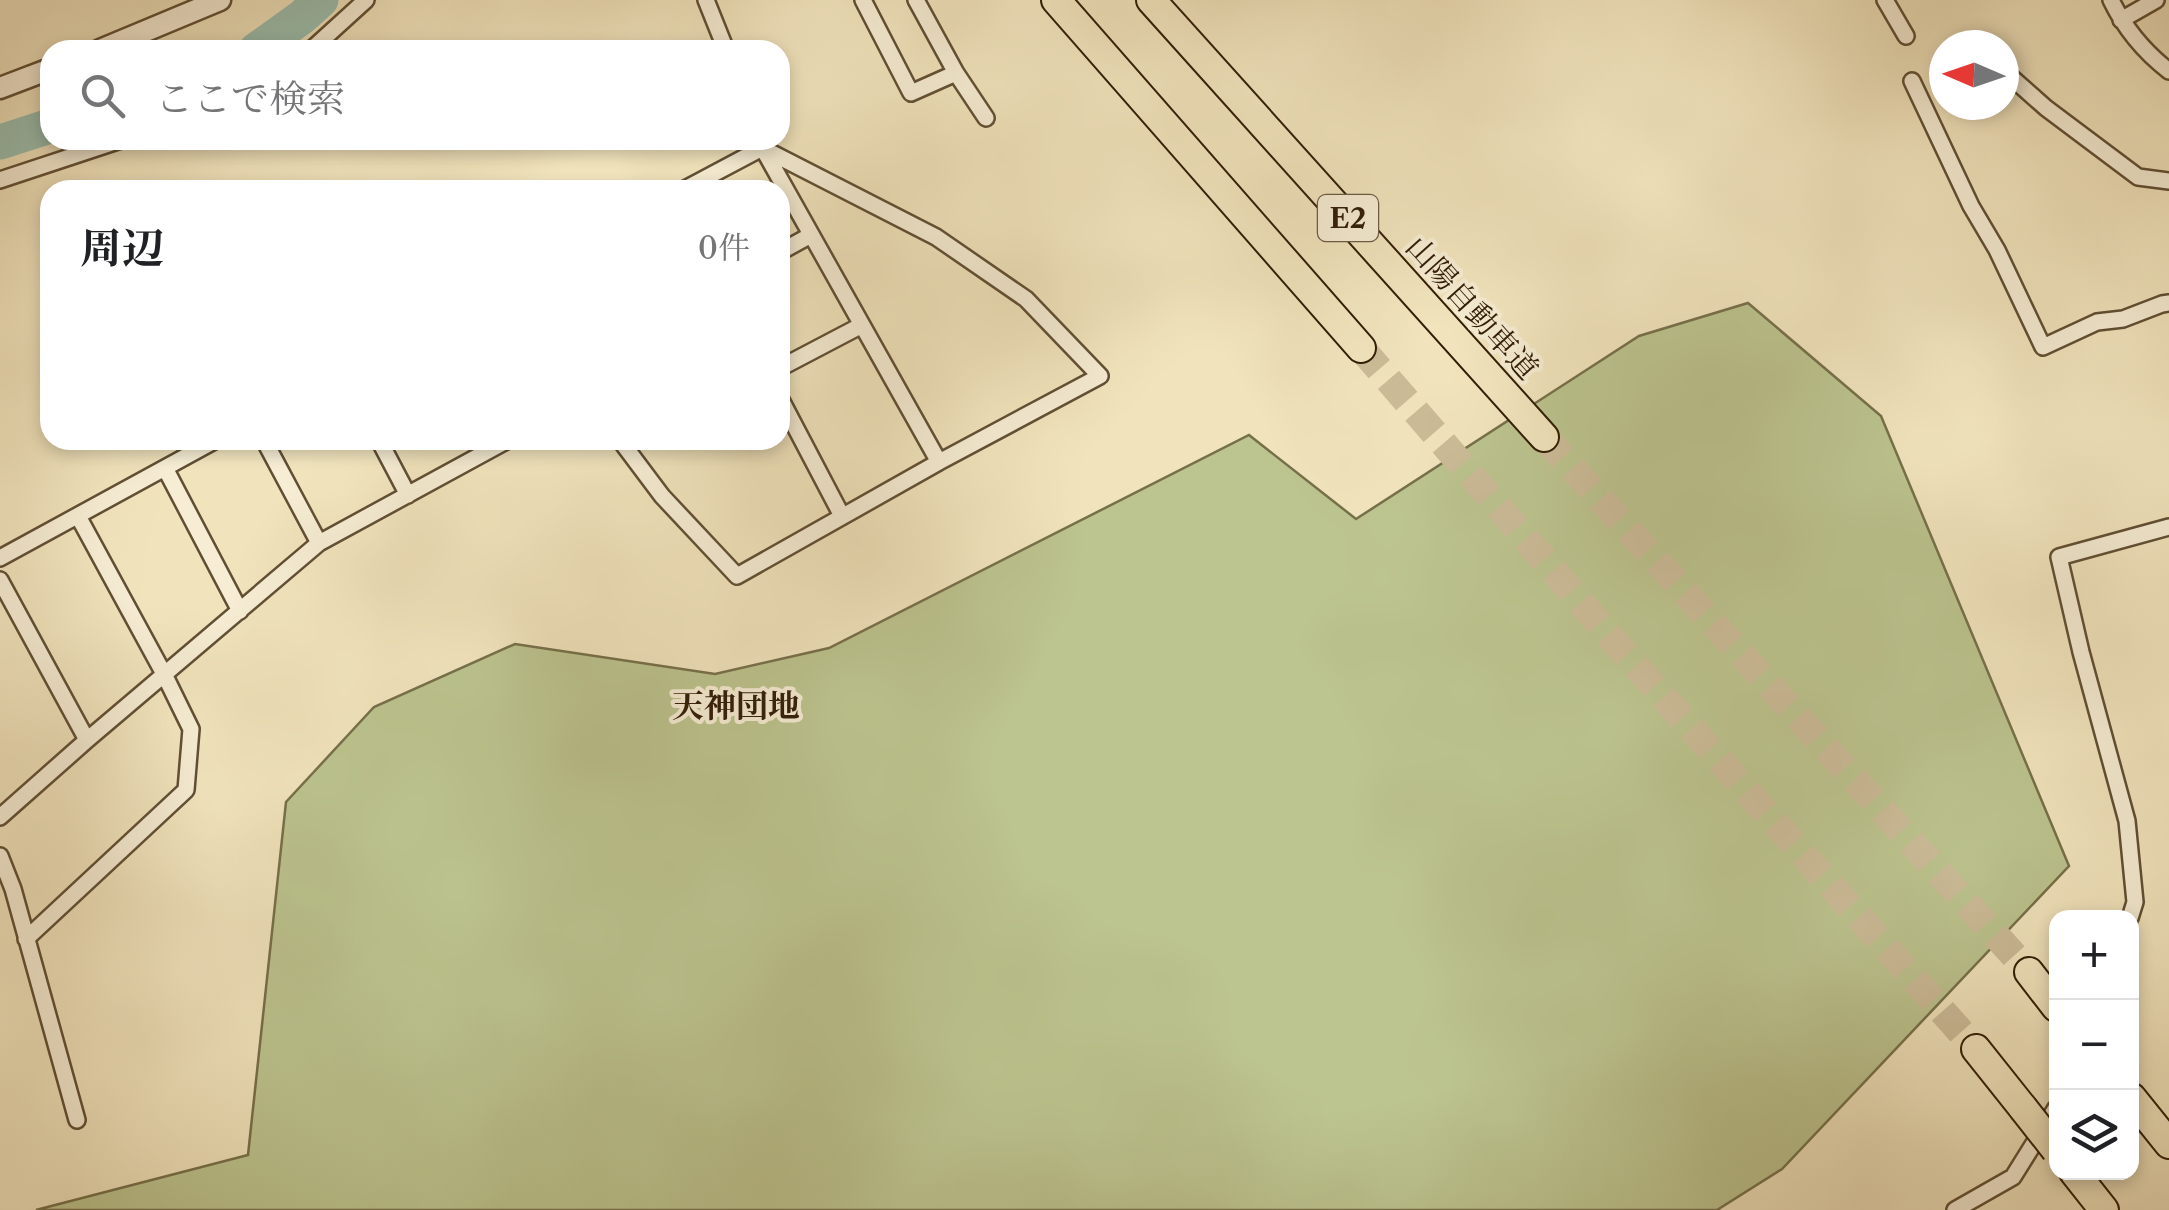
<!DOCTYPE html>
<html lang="ja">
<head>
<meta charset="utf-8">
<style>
	body { margin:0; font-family:"Libre Caslon Text","Noto Serif JP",serif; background:#f2f2f2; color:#202124 }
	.controls { position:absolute; right:30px; bottom:30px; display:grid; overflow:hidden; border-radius:20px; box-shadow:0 5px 15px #0003 }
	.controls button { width:90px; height:90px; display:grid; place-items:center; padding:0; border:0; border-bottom:2px solid #e0e0e0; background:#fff; color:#202124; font:50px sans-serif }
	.compass { position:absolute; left:1929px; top:30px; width:90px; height:90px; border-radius:50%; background:#fff; box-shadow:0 5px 15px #0003; rotate:272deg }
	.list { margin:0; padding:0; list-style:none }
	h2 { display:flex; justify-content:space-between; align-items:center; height:130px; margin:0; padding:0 40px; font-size:42px }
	h2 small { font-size:32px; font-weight:400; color:#757577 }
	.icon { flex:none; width:55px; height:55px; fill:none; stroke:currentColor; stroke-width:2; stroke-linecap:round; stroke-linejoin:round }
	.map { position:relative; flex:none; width:2169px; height:1210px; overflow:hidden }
	.search { position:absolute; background:#fff; box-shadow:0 5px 15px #0003; left:40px; top:40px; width:750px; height:110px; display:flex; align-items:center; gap:25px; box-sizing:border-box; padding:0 35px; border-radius:30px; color:#757577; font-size:38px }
	.panel { position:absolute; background:#fff; box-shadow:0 5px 15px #0003; left:40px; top:180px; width:750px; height:270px; border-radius:30px }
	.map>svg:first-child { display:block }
	.green { fill:#bcc48f; stroke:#76704a; stroke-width:2.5 }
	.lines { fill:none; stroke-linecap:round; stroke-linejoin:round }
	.river { stroke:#9bbfaf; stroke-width:35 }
	.motorway-tunnel { stroke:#cbbc98; stroke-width:28; stroke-dasharray:28 14; stroke-linecap:butt }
	.minor-casing { stroke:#614f34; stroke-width:20 }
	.tertiary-casing { stroke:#614f34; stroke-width:25 }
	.motorway-casing { stroke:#311d06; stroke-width:32 }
	.minor { stroke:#f6edd4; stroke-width:15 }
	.tertiary { stroke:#f6edd4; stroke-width:20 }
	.motorway { stroke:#f1e4bd; stroke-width:28 }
	.motorway-bridge-casing { stroke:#311d06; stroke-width:32; stroke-linecap:butt }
	.motorway-bridge { stroke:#f1e4bd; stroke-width:28 }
	.labels { text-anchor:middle; stroke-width:8; stroke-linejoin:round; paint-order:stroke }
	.shield { fill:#f6edd4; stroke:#6c5b44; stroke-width:2.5 }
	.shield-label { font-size:28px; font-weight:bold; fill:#311d06 }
	.street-label { font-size:30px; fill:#311d06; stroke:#f6edd4 }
	.neighbourhood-label { font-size:32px; font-weight:bold; fill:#311d06; stroke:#f6edd4 }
</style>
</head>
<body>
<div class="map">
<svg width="2169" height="1210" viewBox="0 0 2169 1210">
	<rect width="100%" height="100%" fill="#f1e4bd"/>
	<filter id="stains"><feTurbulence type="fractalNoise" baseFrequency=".002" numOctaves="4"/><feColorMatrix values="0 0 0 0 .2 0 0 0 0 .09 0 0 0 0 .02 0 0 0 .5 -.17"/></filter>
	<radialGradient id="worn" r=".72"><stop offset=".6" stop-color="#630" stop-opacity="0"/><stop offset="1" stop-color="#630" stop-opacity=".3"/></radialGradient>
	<path class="green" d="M1748,303l133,113 188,450 -287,303 -65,41h-1681l212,-55 38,-353 88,-95 141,-63 200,30 114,-26 420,-213 107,84 283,-183z"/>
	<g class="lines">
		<path class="river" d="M256,50l46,-33 19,-17
			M0,142l50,-16"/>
		<path class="motorway-tunnel" d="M1361,348l266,308 349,393
			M1544,437l485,535"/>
		<defs>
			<path id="minor" d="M706,0l20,50
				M863,0l48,93 45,-20
				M916,0l40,73 30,45
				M1885,0l21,36
				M2111,0c14,29 32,51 58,71
				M2121,20l35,-20
				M311,50l55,-50
				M2011,77l35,31 92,69 31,4
				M1912,81l59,125 26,44 46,97 54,-25 26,-3 39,-15 7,-1
				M762,147l177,315
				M0,180l121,-40
				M780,252l31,-17
				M780,368l82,-43
				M780,398l62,118
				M264,440l55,103
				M379,440l29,55
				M620,440l42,56 75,80 202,-114 161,-86 -74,-77 -90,-62 -174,-89 -79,42
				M165,468l75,143
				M0,558l216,-118
				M0,580l87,160
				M0,817l87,-77 232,-197 189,-103
				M0,856l13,33 64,231
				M2130,918l5,-16 -8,-81 -46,-169 -22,-95 110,-30
				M26,939l160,-149 5,-61 -27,-55 -86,-158
				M1955,1210l58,-33 43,-69"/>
			<path id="tertiary" d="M100,50l120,-50
				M0,88l50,-19"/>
			<path id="motorway" d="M1056,0l305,348
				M1151,0l393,437
				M2029,972l27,35
				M1976,1049l47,59
				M2132,1098l37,46
				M2074,1172l30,38"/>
		</defs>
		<use href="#minor" class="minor-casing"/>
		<use href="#tertiary" class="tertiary-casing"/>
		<use href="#motorway" class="motorway-casing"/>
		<use href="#minor" class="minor"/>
		<use href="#tertiary" class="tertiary"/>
		<use href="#motorway" class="motorway"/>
		<defs>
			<path id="motorway-bridge" d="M2023,1108l33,42"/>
		</defs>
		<use href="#motorway-bridge" class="motorway-bridge-casing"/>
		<use href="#motorway-bridge" class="motorway-bridge"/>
	</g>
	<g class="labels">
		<rect class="shield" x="1318" y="195" width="60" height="46" rx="8"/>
		<g class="shield-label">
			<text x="1348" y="228">E2</text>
		</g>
		<g class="street-label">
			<text transform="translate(1472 308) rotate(48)" y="10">山陽自動車道</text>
		</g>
		<g class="neighbourhood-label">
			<text x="736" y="717">天神団地</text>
		</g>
	</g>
	<rect width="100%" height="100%" filter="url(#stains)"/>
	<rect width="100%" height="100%" fill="url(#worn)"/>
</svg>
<div class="controls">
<button>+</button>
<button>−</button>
<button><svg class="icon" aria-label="layers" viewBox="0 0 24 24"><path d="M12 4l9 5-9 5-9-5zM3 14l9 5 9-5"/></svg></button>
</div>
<svg class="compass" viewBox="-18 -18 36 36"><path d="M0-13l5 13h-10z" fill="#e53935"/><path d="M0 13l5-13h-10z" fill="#757577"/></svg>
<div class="search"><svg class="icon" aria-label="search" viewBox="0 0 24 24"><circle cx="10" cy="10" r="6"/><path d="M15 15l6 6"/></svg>ここで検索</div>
<section class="panel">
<h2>周辺<small>0件</small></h2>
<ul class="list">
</ul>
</section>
</div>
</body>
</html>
